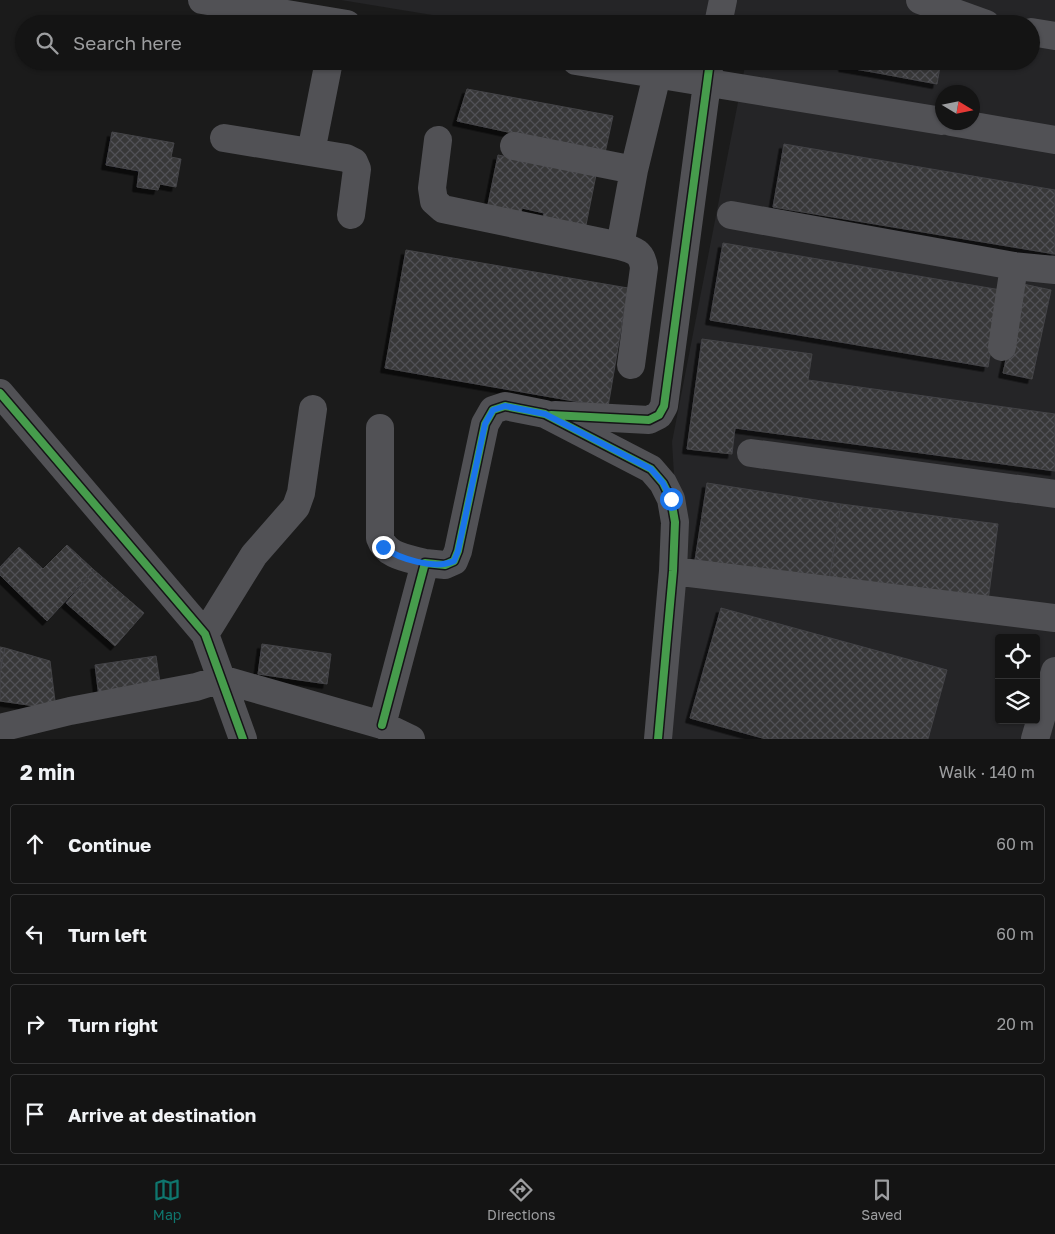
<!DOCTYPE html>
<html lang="en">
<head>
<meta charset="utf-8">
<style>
	body { margin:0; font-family:"Golos Text",sans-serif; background:#212122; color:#f1f3f6 }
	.controls { position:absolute; right:15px; bottom:15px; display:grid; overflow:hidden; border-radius:5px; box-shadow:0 1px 4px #0004 }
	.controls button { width:45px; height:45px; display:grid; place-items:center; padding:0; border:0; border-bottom:1px solid #333334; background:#141414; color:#f1f3f6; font:25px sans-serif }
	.compass { position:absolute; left:935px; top:85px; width:45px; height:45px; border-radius:50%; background:#141414; box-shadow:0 1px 4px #0004; rotate:100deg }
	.stop { position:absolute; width:15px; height:15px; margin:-11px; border:4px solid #1a73e8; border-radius:50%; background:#fff }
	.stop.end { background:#1a73e8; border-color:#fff; box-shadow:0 1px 5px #0008 }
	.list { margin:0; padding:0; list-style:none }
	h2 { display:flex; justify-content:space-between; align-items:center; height:65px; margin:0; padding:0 20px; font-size:21px }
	h2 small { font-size:16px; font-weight:400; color:#9d9ea0 }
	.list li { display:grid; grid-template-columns:32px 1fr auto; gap:15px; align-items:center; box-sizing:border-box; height:80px; margin:0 10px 10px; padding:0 10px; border:1px solid #333334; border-radius:5px }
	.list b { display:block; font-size:19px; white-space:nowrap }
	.list em { font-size:16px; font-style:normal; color:#9d9ea0 }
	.icon { flex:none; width:28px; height:28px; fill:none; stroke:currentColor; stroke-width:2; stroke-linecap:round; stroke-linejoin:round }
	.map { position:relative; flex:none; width:1055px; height:739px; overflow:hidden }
	.search { position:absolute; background:#141414; box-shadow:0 1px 4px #0004; left:15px; right:15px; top:15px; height:55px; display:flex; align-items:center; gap:12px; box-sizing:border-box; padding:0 18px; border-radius:28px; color:#9d9ea0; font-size:19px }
	.sheet { height:425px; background:#141414 }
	nav { display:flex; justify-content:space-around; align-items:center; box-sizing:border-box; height:70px; border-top:1px solid #333334; background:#141414; font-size:14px; color:#9d9ea0 }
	nav a { display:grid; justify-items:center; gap:2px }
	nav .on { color:#0f766e }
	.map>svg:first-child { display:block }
	.built { fill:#252527; fill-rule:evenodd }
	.building { fill:url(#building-cross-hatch); stroke:#444447; filter:url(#shadow) }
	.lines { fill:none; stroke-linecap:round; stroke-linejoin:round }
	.minor { stroke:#515155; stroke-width:28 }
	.cycleway-casing { stroke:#151517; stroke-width:11 }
	.cycleway { stroke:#469c4c; stroke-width:8 }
	.route { stroke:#1a73e8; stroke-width:6 }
</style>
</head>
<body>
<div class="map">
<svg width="1055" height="739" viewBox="0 0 1055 739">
	<defs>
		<pattern id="building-cross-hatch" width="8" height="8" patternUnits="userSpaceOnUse" patternTransform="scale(1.25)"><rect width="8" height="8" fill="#373739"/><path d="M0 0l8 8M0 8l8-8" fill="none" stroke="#515154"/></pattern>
		<filter id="shadow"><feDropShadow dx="-4.5" dy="4.5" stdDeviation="0" flood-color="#0009"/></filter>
	</defs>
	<rect width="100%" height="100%" fill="#1b1b1b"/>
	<path class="built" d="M341,0h714v739h-387l14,-133 -10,-164 73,-376 -29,-5h315v-37h-544zM942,92h30v30h-30zM999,638h37v82h-37z"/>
	<path class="building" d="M844,61h36l-2,12 -35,-6z
		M880,61h61l-4,23 -59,-11z
		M467,89l146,27 -8,37 -148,-32z
		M112,132l62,11 -3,14 10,2 -5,28 -16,-3 -2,6 -21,-3 2,-16 -33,-6z
		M784,144l271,46v64l-282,-47z
		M498,155l98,20 -12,60 -43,-9 3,-13 -22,-5 -3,13 -33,-7z
		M723,243l278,47 -13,77 -278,-47z
		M406,250l222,38 -20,119 -223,-39z
		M1023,284l28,6 -19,89 -29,-6z
		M702,339l110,15 -4,26 247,34v57l-320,-43 -3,26 -45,-5z
		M707,483l134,21 -12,76 -134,-20z
		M841,504l157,20 -10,77 -159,-21z
		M67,545l27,25 -47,51 -47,-46v-8l19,-20 24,22z
		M94,570l50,43 -29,33 -49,-43z
		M721,608l226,62 -19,69h-162l-76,-21z
		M262,644l69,10 -4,30 -69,-10z
		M0,647l5,1 -5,24z
		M5,648l45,13 6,48 -56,-8v-29z
		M156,656l5,33 -62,8 -4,-32z"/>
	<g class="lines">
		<path class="minor" d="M202,0l145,24
			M920,0l66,24
			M718,24l5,-24
			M1031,32l24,4
			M576,61l366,60
			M951,122l104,18
			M224,138l122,20 8,4 3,7 -6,46
			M438,140l-6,48 2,13 9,8 177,37c14,4 22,6 24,22l-13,97
			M514,146l120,24
			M311,152l18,-91
			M731,215l283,51 41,4
			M620,246l14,-76 23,-95
			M1002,347l12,-81
			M0,393l205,241 38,105
			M555,415l94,5 10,-5 5,-9 46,-345
			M380,428v110c6,18 27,20 45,25
			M751,453l304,41
			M673,571l382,47
			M205,634l49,-79 42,-48 5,-14 12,-84
			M382,725l43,-162 20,2 9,-4 4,-10 27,-127 8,-14 12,-4 40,8 106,55 12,14 8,16 4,23 -2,49 -15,168
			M0,728l70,-17 126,-24 25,-8 161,46 29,14
			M1035,739l20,-68"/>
		<defs>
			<path id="cycleway" d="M0,393l205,241 38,105
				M551,415l98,5 10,-5 5,-9 46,-345
				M382,725l43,-162 20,2 9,-4 4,-10 27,-127 8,-14 12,-4 40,8 106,55 12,14 8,16 4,23 -2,49 -15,168"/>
		</defs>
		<use href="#cycleway" class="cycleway-casing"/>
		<use href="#cycleway" class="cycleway"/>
	</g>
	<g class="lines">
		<path class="route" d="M383,547c16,12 52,23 71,14l4,-10 27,-127 8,-14 12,-4 40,8 106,55 12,14 8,16"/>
	</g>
</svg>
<div class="controls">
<button><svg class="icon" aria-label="locate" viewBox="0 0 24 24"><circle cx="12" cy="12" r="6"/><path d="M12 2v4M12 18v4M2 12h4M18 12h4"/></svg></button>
<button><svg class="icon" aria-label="layers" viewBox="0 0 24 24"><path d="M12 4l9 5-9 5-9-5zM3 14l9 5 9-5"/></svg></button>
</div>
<svg class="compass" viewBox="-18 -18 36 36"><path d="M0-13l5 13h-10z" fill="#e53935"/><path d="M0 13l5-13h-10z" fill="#9d9ea0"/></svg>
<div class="stop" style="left:671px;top:499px"></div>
<div class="stop end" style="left:383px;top:547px"></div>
<div class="search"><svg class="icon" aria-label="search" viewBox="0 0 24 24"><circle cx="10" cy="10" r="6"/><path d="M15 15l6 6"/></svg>Search here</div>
</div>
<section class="sheet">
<h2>2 min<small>Walk · 140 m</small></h2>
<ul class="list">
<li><svg class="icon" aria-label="ahead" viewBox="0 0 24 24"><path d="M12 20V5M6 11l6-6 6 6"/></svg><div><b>Continue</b></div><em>60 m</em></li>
<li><svg class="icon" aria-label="left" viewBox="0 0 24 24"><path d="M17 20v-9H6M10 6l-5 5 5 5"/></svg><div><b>Turn left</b></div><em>60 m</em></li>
<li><svg class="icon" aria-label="right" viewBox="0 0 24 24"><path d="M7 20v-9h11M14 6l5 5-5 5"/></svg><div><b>Turn right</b></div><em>20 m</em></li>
<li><svg class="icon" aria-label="arrive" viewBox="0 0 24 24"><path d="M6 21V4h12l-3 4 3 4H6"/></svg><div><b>Arrive at destination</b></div></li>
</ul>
</section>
<nav>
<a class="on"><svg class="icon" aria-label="map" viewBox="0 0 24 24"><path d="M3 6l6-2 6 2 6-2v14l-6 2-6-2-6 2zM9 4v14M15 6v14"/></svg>Map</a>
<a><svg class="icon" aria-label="directions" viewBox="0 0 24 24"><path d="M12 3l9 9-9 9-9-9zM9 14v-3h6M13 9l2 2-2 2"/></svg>Directions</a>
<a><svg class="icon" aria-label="saved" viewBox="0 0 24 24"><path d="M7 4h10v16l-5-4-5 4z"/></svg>Saved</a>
</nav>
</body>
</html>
